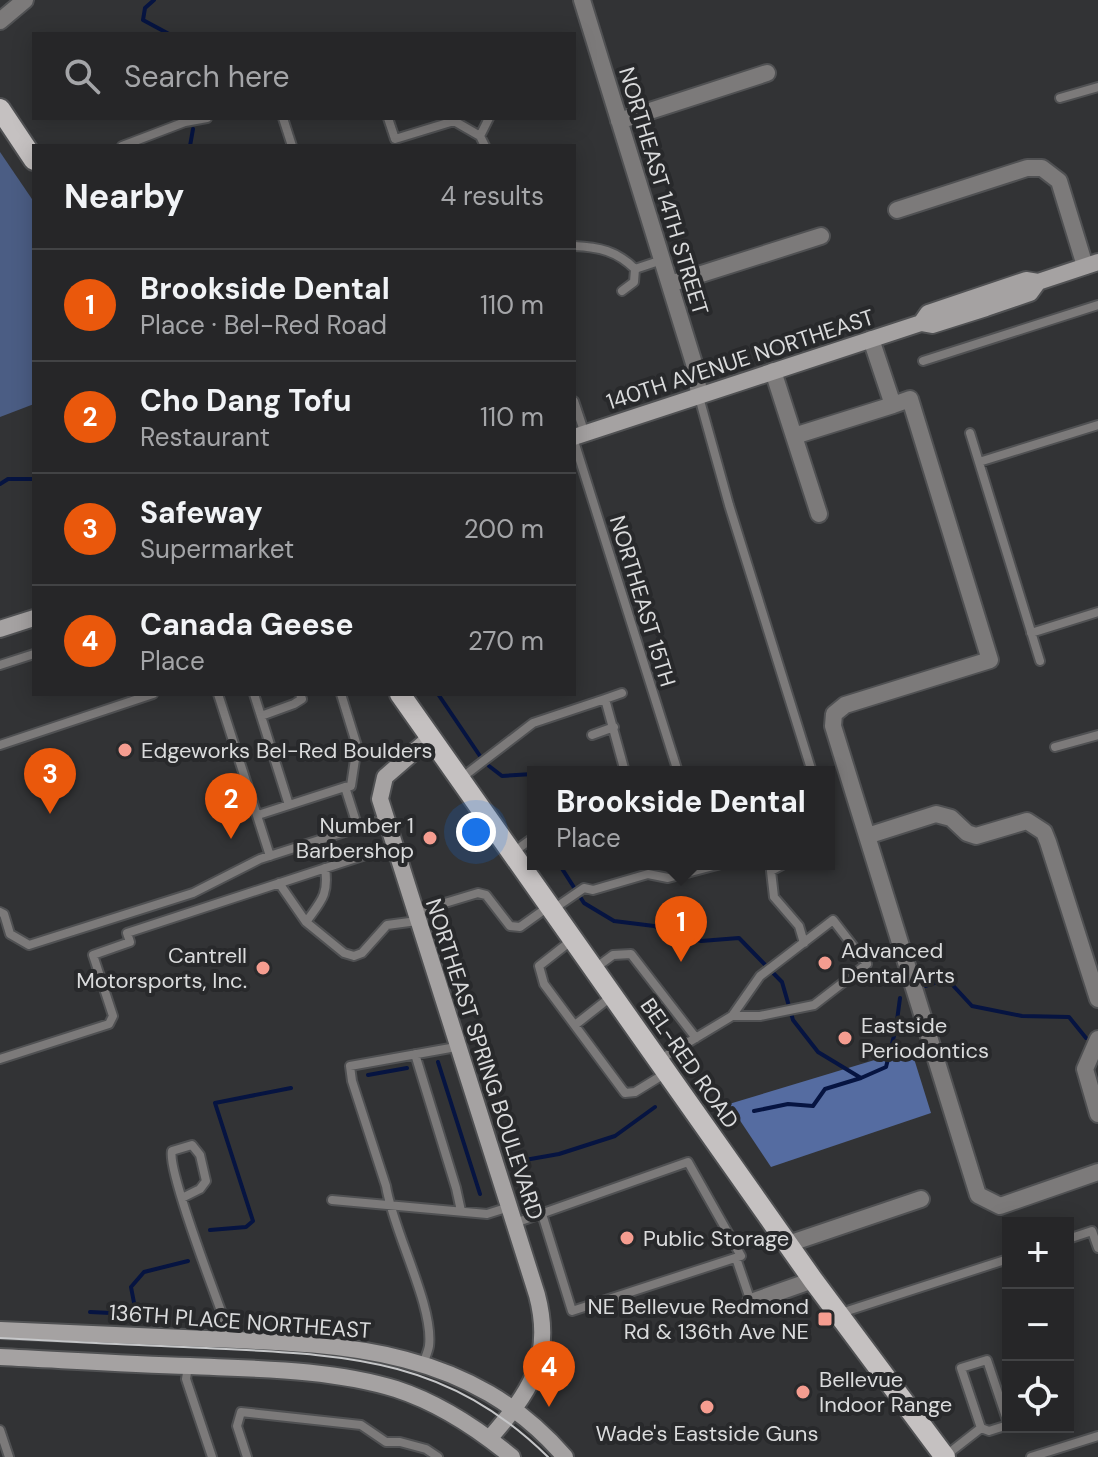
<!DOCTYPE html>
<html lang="en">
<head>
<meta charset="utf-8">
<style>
	body { margin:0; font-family:"DM Sans",sans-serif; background:#323234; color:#f1f3f6 }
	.controls { position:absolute; right:24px; bottom:24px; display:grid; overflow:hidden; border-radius:0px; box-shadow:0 4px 20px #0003 }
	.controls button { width:72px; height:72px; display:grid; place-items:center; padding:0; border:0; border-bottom:2px solid #424345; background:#262628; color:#f1f3f6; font:40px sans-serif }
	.you { position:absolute; left:476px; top:832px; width:28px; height:28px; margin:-20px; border:6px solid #fff; border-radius:50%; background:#1a73e8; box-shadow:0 0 0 12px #1a73e833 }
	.badge { display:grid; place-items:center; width:52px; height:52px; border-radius:50%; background:#ea580c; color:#fff; font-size:26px; font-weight:700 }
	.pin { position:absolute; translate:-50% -66px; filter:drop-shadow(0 2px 4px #0008) }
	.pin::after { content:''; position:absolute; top:42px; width:28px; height:24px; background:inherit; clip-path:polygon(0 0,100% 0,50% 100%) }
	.popup { position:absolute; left:527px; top:766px; width:308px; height:104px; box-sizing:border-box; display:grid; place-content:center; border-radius:0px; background:#262628; filter:drop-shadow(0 2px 6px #0005); font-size:26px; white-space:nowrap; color:#a4a5a8 }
	.popup b { font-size:30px; color:#f1f3f6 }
	.popup::after { content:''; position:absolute; left:50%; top:100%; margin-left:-16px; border:16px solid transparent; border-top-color:#262628 }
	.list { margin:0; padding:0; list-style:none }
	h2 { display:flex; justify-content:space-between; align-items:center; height:104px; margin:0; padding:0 32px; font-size:34px }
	h2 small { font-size:26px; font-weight:400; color:#a4a5a8 }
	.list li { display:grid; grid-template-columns:52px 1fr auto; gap:24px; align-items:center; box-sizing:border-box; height:112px; padding:0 32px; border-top:2px solid #424345 }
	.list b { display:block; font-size:30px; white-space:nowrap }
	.list p { margin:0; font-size:26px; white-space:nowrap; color:#a4a5a8 }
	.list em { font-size:26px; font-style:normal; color:#a4a5a8 }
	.icon { flex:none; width:44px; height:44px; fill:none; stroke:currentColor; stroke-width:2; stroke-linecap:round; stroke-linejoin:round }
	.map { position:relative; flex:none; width:1098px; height:1457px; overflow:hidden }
	.search { position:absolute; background:#262628; box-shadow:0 4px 20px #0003; left:32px; top:32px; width:544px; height:88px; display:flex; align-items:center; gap:20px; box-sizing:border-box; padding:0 28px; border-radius:0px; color:#a4a5a8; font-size:30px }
	.panel { position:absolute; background:#262628; box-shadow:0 4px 20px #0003; left:32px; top:144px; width:544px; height:552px; border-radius:0px }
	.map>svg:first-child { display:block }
	.green { fill:#4b5d84 }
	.forest { fill:#556ca1 }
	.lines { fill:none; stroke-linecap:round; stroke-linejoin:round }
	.stream { stroke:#061441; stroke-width:4 }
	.lane-casing { stroke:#505153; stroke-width:12 }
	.street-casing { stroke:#505153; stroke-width:20 }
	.secondary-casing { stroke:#505153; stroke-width:20 }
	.primary-casing { stroke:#505153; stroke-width:24 }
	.lane { stroke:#7c7a7a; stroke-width:8 }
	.street { stroke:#7c7a7a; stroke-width:16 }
	.secondary { stroke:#a5a2a2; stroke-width:16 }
	.primary { stroke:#c5c1c1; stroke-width:20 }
	.tram { stroke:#c5c6c8; stroke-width:2 }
	.poi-dot { fill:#f59d90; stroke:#28292b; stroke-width:3 }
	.labels { text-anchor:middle; stroke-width:8; stroke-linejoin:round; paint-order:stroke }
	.street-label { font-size:22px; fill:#dadbdc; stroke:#28292b }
	.poi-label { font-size:22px; fill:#dadbdc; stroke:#28292b; text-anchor:start }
</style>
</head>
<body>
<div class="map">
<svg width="1098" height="1457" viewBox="0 0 1098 1457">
	<rect width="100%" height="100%" fill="#323335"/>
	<path class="green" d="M0,152l34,50v202l-34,13z"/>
	<path class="forest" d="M911,1049l20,64 -160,54 -42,-63z"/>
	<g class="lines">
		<path class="stream" d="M154,0l-9,8 -2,12 26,14
			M190,146l3,-17
			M0,484l8,-5h26
			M438,694l42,62
			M489,766l13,10 31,-2
			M559,864l25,39 30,18 40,5 47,15 38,-3 43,44 11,38 25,32 43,26 25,-11 10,-39 4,-30
			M925,986l22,-7 25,27 50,10 47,1 17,21
			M438,1062l42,132
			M368,1075l39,-7
			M754,1111l34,-7 25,2 12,-17 36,-11
			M525,1160l34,-6 56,-18 40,-29
			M210,1230l36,-3 7,-6 -38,-118 76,-15
			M135,1308l-4,-21 13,-15 44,-11
			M90,1312l21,1"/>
		<defs>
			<path id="lane" d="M1060,98l38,-11
				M283,118l9,28
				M388,118l7,21 59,-18 26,15
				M122,146l63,-24 22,-4
				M485,146l-5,-10 9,-18
				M574,246c25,1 43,5 61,23l-1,13 -12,9
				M635,269l27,-9
				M923,361l175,-56
				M699,397l30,108 83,267
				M574,401l11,33
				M970,433l70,228
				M574,441l104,331
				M979,462l119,-37
				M1031,633l67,-21
				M0,665l34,-11
				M218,694l52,162
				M254,694l35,111
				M341,694l16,52 -6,40 -6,1 13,41
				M605,699l17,-6
				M261,716l33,-12 8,-5 -2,-5
				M592,735l22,-8
				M0,745l153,-51
				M1055,747l43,-12
				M460,779l73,-56 72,-24 20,73
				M258,815l87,-28
				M512,853l21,-15
				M784,864l-13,7 3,26 25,29 5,17
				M279,883l27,39 38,31 10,3 8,-3 25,-28 30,-4
				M552,910l32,-22 9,2 55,-16 20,4 53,-14
				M0,912l4,2 6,20 19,11 164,-52 67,-34 125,-40
				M415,912l63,-19 8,2 24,31 10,1 28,-20
				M306,922c15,-21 23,-27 19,-54
				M572,940l-33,26 5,18 81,109 10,-1 31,-19
				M594,969l19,-14 18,-1 65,84
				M575,1025l37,-29
				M415,1054l41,134 5,23
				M0,1059l109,-35 4,-8 -20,-61 37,-13 -3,-9 266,-87
				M659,1060l73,-44h28l54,-11 53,-41 -34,-44 -73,56 -28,40
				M182,1198l18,-9 6,-8 -6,-26 -8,-10 -20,6c-5,17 40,135 49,160l2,17 -2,11
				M332,1200l155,14 22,-7
				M515,1223l173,-61 53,94 -169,55 -30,-97
				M1068,1239l24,-8 6,17
				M736,1258l15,44
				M841,1313l167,-54
				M423,1364c2,-6 5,-12 6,-18 5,-40 -36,-115 -43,-160l-34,-105 -2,-15 106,-19
				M188,1366l-2,13 26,78
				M981,1428l-20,-60 26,-8 21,63
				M981,1428l8,3 19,-6
				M0,1430l9,27
				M247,1457l-10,-31 4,-14 120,13 25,17h14l26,7 12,8
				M944,1457l37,-29
				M1031,1457l67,-21"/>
			<path id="street" d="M582,0l114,370 3,26
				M0,21l25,-21
				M619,121l148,-48
				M897,210l130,-42h15l17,13 26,85
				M670,284l151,-48
				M871,339l22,66 17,-6 80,261 -145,45 -11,9 -1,12 145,469 22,11 98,-34
				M773,371l46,143
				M794,436l99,-31
				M867,836l69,-22 15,4 16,15 9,3 51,-15 17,11 4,10 50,157
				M1098,1039l-13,30 13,45
				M788,1244l133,-45
				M751,1302l62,-22"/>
			<path id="secondary" d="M921,323l7,-10 98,-33 12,2 60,-20
				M574,437l347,-114 11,2 54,-17 44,-15 8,-11
				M0,629l34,-11
				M431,737l-46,40 -5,22 157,496c17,64 -8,98 -48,144
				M0,1330c69,3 138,6 207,9 134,5 262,7 358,118
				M0,1357c63,3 126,7 190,9 67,3 141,3 206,23 43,14 81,39 116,68"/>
			<path id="primary" d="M0,109l34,51
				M400,694l413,586 132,177"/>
		</defs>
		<use href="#lane" class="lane-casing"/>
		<use href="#street" class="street-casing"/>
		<use href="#secondary" class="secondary-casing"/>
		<use href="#primary" class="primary-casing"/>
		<use href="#lane" class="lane"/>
		<use href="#street" class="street"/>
		<use href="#secondary" class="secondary"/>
		<use href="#primary" class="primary"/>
		<path class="tram" d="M0,1338c69,4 137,7 206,10 136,7 238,7 342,109"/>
	</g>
	<g class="poi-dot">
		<circle cx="125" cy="750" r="8"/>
		<circle cx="430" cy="838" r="8"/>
		<circle cx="825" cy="963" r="8"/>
		<circle cx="263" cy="968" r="8"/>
		<circle cx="845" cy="1038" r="8"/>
		<circle cx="627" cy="1238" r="8"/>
		<rect x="817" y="1311" width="16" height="16" rx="4"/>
		<circle cx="803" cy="1392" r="8"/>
		<circle cx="707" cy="1407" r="8"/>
	</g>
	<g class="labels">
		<g class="street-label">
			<text transform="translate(664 191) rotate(73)" y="8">NORTHEAST 14TH STREET</text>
			<text transform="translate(740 359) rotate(-18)" y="8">140TH AVENUE NORTHEAST</text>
			<text transform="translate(643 601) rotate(73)" y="8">NORTHEAST 15TH</text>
			<text transform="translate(485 1059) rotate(72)" y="8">NORTHEAST SPRING BOULEVARD</text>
			<text transform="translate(690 1063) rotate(55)" y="8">BEL-RED ROAD</text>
			<text transform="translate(240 1321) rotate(4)" y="8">136TH PLACE NORTHEAST</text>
		</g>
		<g class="poi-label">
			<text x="141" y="758">Edgeworks Bel-Red Boulders</text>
			<text x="414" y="833" text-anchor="end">Number 1<tspan x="414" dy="25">Barbershop</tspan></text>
			<text x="841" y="958">Advanced<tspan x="841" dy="25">Dental Arts</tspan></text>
			<text x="247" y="963" text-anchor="end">Cantrell<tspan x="247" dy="25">Motorsports, Inc.</tspan></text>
			<text x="861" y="1033">Eastside<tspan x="861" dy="25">Periodontics</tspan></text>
			<text x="643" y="1246">Public Storage</text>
			<text x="809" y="1314" text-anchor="end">NE Bellevue Redmond<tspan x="809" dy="25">Rd &amp; 136th Ave NE</tspan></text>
			<text x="819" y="1387">Bellevue<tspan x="819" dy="25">Indoor Range</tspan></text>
			<text x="707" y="1441" text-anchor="middle">Wade's Eastside Guns</text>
		</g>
	</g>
</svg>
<div class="controls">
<button>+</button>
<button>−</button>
<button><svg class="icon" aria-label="locate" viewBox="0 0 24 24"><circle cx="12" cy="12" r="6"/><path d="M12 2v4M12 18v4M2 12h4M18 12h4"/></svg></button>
</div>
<div class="you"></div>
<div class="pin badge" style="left:681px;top:962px">1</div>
<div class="popup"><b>Brookside Dental</b>Place</div>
<div class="pin badge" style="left:231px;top:839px">2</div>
<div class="pin badge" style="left:50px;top:814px">3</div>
<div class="pin badge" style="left:549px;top:1407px">4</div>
<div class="search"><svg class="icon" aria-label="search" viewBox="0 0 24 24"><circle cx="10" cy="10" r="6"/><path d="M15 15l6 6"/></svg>Search here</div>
<section class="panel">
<h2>Nearby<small>4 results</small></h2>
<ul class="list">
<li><span class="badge">1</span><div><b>Brookside Dental</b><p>Place · Bel-Red Road</p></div><em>110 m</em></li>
<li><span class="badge">2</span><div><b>Cho Dang Tofu</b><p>Restaurant</p></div><em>110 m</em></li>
<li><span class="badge">3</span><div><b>Safeway</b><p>Supermarket</p></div><em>200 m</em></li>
<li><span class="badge">4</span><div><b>Canada Geese</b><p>Place</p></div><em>270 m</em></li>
</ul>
</section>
</div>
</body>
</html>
